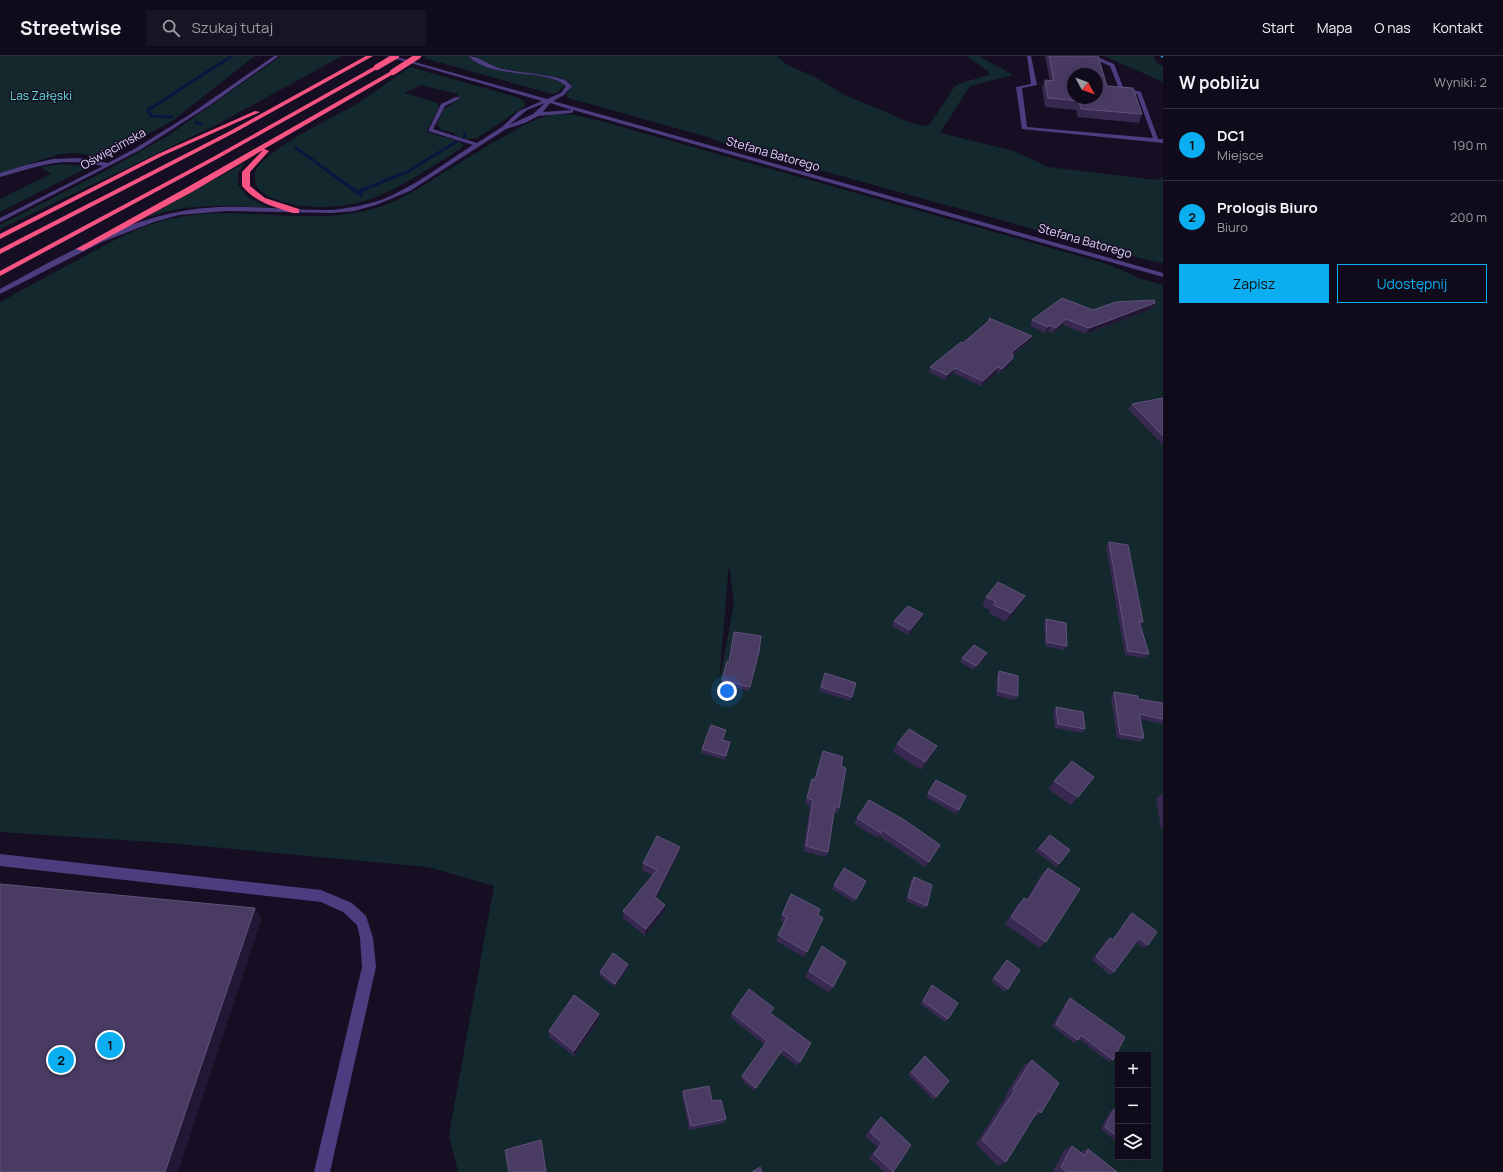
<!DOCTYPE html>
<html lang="pl">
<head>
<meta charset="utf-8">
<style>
	body { margin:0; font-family:Manrope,sans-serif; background:#191423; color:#f1f3f6 }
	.controls { position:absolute; right:12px; bottom:12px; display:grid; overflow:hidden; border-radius:0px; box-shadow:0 4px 16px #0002 }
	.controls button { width:36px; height:36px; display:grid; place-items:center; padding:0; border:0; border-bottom:1px solid #302b39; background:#100b1a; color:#f1f3f6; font:20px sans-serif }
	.compass { position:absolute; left:1067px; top:12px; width:36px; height:36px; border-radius:50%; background:#100b1a; box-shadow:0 4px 16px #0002; rotate:131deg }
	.you { position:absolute; left:727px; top:635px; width:14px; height:14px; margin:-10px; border:3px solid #fff; border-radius:50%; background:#1a73e8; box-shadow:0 0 0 6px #1a73e833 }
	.badge { display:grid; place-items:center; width:26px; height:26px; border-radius:50%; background:#0baff1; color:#111; font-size:13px; font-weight:700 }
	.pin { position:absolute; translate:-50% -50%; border:2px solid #fff; box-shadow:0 1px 4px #0006 }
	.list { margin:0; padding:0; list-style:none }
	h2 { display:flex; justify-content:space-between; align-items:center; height:52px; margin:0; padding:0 16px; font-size:17px }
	h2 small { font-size:13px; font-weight:400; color:#9c9ba2 }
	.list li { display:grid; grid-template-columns:26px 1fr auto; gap:12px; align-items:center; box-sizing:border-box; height:72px; padding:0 16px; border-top:1px solid #302b39 }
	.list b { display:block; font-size:15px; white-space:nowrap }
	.list p { margin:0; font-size:13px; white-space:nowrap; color:#9c9ba2 }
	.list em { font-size:13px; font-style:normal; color:#9c9ba2 }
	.actions { display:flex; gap:8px; padding:12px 16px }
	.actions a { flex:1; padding:9px 0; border:1px solid #0baff1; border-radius:0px; text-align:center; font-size:14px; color:#0baff1 }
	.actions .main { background:#0baff1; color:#111 }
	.icon { flex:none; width:22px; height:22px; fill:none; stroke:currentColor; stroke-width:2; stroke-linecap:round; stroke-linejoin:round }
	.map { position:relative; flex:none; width:1163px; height:1116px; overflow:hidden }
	header { display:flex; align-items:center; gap:24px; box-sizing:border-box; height:56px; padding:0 20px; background:#100b1a; border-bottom:1px solid #302b39 }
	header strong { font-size:19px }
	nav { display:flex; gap:22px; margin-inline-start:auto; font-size:14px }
	.search { width:280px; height:36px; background:#191423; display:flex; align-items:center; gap:10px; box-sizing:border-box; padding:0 14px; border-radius:0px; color:#9c9ba2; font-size:15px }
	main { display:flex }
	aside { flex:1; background:#100b1a }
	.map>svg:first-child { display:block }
	.green { fill:#13292d; fill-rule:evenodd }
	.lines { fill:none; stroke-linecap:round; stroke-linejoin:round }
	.stream-far1 { stroke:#0c153f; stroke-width:3 }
	.stream { stroke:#0c153f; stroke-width:4 }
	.minor { fill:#4c3d80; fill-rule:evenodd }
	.highway { fill:#f75484; fill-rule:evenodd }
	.rail { stroke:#0baff1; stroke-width:1.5; stroke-dasharray:3 2.5; stroke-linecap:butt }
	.highway-bridge { stroke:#f75484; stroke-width:6 }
	.wall { fill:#382950 }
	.shaded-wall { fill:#231736 }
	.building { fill:#4a3b63; stroke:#61537b; fill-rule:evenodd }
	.labels { text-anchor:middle; stroke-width:3; stroke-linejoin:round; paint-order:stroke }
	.far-park-label { font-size:12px; fill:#63dad2; stroke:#160f23 }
	.far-street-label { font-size:12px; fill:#e0d3fd; stroke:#160f23 }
</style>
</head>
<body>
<header>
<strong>Streetwise</strong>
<div class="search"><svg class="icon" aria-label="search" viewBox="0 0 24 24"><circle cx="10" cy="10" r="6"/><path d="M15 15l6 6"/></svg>Szukaj tutaj</div>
<nav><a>Start</a><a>Mapa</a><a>O nas</a><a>Kontakt</a></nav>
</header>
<main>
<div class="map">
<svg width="1163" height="1116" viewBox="0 0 1163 1116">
	<rect width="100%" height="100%" fill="#160f23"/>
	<path class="green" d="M0,0h255l-83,65 -57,32 -13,4 -25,-4 -17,1 -60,19z
		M281,0h61l-128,70 -214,103v-4l111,-57 58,-33z
		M427,0h39l21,10 66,13 11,5v2l-7,7 -5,1 -128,-36z
		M474,0h303l10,9 28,12 30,18 64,27 14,4 7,-2 25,-38 9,-4 25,-7v-3l-22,-16h12l34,19 -43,11 -30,47 74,18 34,16 108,13 7,-3v86l-28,-6 -410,-113 -17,-7 -140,-39 -2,-3 6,-10 -4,-4 -8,-3c-26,-6 -66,-6 -86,-22z
		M1104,0h49l4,7 6,3v18l-2,-3z
		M410,11l106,30 8,4 1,5 -48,32 -12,1 -11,-4 1,-2 -13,-3 -5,-5 6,-15 18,-12 -4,-1 1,-3 -37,-9 -17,8 34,10 1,3 -13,26 32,9 6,4 -2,3c-54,32 -90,65 -157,58 -14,-1 -31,-5 -43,-14 -7,-5 -10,-16 -5,-24 15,-22 76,-50 101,-65 18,-12 35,-24 52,-36z
		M557,58l17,1 23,5 510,144 32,14 24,7v887h-705l-9,-37 45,-249 -66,-19 -260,-24 -168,-11v-530c27,-15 53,-29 80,-43 32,-18 64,-36 100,-42 66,-12 134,11 199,-10 23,-7 43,-21 64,-34 21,-13 42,-26 65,-39 16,-9 31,-18 49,-20zM729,508l5,40 -15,78zM1118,999h30v102h-30z
		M246,106l-8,11v12l11,13 21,10c-42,-3 -88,-6 -128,12z
		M61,108l22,2 2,3 -85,43v-13l51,-25 -10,-7z"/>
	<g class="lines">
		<path class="stream-far1" d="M172,61l-21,-1 -3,-6 84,-54
			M196,66l5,2
			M464,81l1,-4
			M296,92l58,42
			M362,134l45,-18 49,-30"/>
		<path class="stream" d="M353,133l8,6
			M357,136l7,-3"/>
		<path class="minor" d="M274,0h5l-69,49 -70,45 -140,72v-4l103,-52c-42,-10 -64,0 -103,11v-4l26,-8 27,-6 26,-1 29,5 28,-15 53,-33z
			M386,0h7l154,43 14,-6 5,-7c-22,-19 -71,-5 -98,-30 10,0 21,9 31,12 19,5 40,5 59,10l7,2 7,6 -8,9 -11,6 610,172v4l-590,-167v2l-2,1 -33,3 -13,7 -19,6 -96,62 -34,14 -22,6 -21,2 -106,-2 -48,4 -25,7 -52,20 -102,52v-5c65,-35 130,-74 205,-81 42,-4 85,3 128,2 16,-2 32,-5 48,-10 33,-13 62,-36 92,-55l-45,-14 13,-27 15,-7 5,1 -16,8 -12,23 44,14 25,-16 17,-16 23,-10zM545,47l-12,11 -24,11 18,-15zM550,47l22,7 -29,2z
			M1027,0h4l6,29 -15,3 5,39 126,11 -16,-44 -18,-5 -9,-23 -18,-8 -23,-2h26l19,8 9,23 18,5 17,47h5v4l-141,-14 -6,-42 15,-3z
			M0,798l321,36 31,13 14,13 7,22 3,29 -46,205h-16l48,-205 -2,-29 -3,-13 -14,-13 -22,-10 -321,-36z"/>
		<path class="highway" d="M366,0h7l-139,77 -234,121v-5l230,-118z
			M377,9l3,2 -1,1 -162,91 -217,117v-5l213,-114z
			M393,14l3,2 -1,1 -131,76 5,2 -19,21v14l15,12 34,11v4h-6c-19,-6 -38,-11 -51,-27v-14l21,-22 -71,42 -109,59 -7,-2 110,-61z
			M255,55l5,1 -98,44 -162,83v-5l158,-80z"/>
		<path class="rail" d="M1161,0l2,1"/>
		<path class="highway-bridge" d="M377,11l19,-11
			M393,16l25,-16"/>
	</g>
	<path class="wall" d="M1045,0h53l9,30 35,28 -3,9 -61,-6 -2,-7 -31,-3 -3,-19 3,-8 5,1z
		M1152,253l-66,25 -23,-9 -10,8 -5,-2 -3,2 -15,-7 2,-6 61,-10z
		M989,262l41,23 -17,14v3l-2,5 -11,10 -3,-1 -16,14 -28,-13 -8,7 -16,-8 1,-5 33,-24 24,-21z
		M1163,342v47l-35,-36 4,-5z
		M1109,486l34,80 -3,3 9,29 -4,4 -20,-3 -19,-108z
		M1025,540l-5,9 -14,17 -17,-9 1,-3 -8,-4 4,-9z
		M921,563l-13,16 -16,-9 2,-5z
		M1046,563l21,27 -3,4 -19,-4 -1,-22z
		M759,596l-10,39 -28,-7 6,-23 2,1z
		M987,597l-2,5 -12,12 -13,-8 2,-4z
		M999,615l19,25 -3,4 -19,-4 1,-20z
		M825,617l27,24 -2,4 -31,-10z
		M1114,636l24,7 25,4v21l-23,-5 4,19 -4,4 -23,-4 -6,-42z
		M1056,651l29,22 -3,4 -27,-5 -2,-17z
		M726,674l-3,10 7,2 -5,18 -24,-7 1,-4z
		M897,688l35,10 -11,16 -28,-18z
		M823,695l18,15 -2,42 -2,6 -3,-2 -6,40 -2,5 -23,-6 7,-45 -5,-2 5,-19 2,-6 2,1z
		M936,724l23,30 -3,4 -30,-17z
		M1054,725l24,16 -7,8 -23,-16z
		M1163,737v36l-2,-1 -5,-29z
		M857,762l83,27 -15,22 -46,-31 -1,2 -24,-14z
		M1050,779l9,29 -3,3 -21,-16z
		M680,791l-2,7 -22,45 8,13 -19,24 -22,-18v-7l30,-35 -11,-6 1,-7z
		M844,812l22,13 -12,21 -22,-13z
		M1048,812l-2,74 -7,6 -34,-24 13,-20 6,-6 3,1 14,-24z
		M914,821l13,29 -3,3 -18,-8 5,-21z
		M791,838l27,21 5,3 -19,39 -28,-16 9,-18 -5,-3z
		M1132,857l16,32 -4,3 -8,-6 -22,30 -4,3 -18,-15 14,-19 4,-3 2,2 16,-23z
		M822,890l11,41 -4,6 -24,-16z
		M1007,904l1,29 -3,3 -14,-11 13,-18z
		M628,908v3l-13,20 -16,-12 1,-3z
		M932,929l16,34 -3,3 -25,-18 10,-16z
		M1070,942l43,62 -4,2 -30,-23 -1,1 -4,3 -22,-17 15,-25z
		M732,957l39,1 29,48 -3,4 -17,-13 -26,38 -13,-12 24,-34 -35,-28z
		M599,963l-25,37 -25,-19v-6z
		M925,1000l11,41 -3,3 -25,-25z
		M1032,1004l9,53 -7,4 -28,45 -8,4 -22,-22 31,-49 -1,-1 18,-29z
		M683,1035l29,10 14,18 -2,4 -35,7 -7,-34z
		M1114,1053l4,3v31l-17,-14 9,-18z
		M881,1061l12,55h-9l-15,-14 8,-11 -12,-11 11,-15z
		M1072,1090l8,6 8,-3 29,23h-63l-1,-1 11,-21z"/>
	<path class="shaded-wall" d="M1155,247l-3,6 -66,25 3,-6z
		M1066,263l-3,6 -10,8 3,-5z
		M1050,269l-2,6 -3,2 3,-6z
		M1032,280l-2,5 -20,15 2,-4z
		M1013,302l-2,5 -11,10 2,-4z
		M998,311l-1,5 -16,14 2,-5z
		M955,312l-2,5 -8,7 2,-5z
		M1025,540l-5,9 -14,17 5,-9z
		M923,558l-2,5 -13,16 2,-5z
		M987,597l-2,5 -12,12 3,-4z
		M937,690l-5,8 -11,16 4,-8z
		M680,791l-2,7 -24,50 1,-7z
		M665,849l-1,7 -19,24 1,-7z
		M255,852l7,10 -84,254h-13z
		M628,908v3l-13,20v-3z
		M599,958v5l-25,37v-5z"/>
	<path class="building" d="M1049,0h49l9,30 26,2 9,26 -61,-5 -2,-8 -31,-3 -3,-18 9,1zM1073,18h24v24h-24z
		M1062,242l31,12 23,-8 38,-2 1,3 -66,25 -23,-9 -10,9 -6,-3 -2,2 -16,-7z
		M989,262l43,18 -20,16 1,6 -11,11 -4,-2 -15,14 -28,-13 -8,7 -17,-8 31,-25 2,1 27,-23z
		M1163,342v38l-31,-32z
		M1109,486l19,3 15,77 -4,-1 10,33 -21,-3z
		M998,526l27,14 -14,17 -17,-8 1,-4 -9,-4z
		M908,550l15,8 -13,16 -16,-9z
		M1046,563l20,4 1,23 -20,-4z
		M734,576l27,4 -2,16 -9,35 -28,-7 5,-19 2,1z
		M974,589l13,8 -11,13 -14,-8z
		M999,615l19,5v20l-20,-5z
		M825,617l31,10 -4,14 -31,-10z
		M1114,636l24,4v3l25,4v16l-24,-5 5,24 -24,-4z
		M1056,651l27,5 2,17 -27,-5z
		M711,669l15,5 -4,10 8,2 -4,14 -24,-7z
		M909,673l28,17 -12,16 -28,-18z
		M823,695l20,6 -2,9 5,2 -7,40 -4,-2 -7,46 -22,-6 7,-46 -6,-2 5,-19 3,1z
		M1072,705l22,16 -16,20 -24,-16z
		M936,724l30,16 -7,14 -31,-17z
		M869,744l37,21 34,24 -11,17 -47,-32 -1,3 -24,-15z
		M1050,779l20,15 -11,14 -20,-16z
		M657,780l23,11 -25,50 10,8 -19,24 -23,-18 34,-41 -14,-7z
		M844,812l22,13 -10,18 -22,-14z
		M1048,812l32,21 -34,53 -35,-25 13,-19 4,2z
		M914,821l18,8 -5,21 -19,-9z
		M0,828l255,24 -90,264h-165z
		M791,838l29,15 -2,6 5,3 -16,34 -29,-17 9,-18 -5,-2z
		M1132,857l25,19 -9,13 -9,-7 -25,34 -18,-15 14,-19 3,2z
		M822,890l24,16 -13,25 -24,-16z
		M613,897l15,11 -13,20 -15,-12z
		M1007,904l13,10 -12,19 -14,-11z
		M932,929l26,18 -10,16 -25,-18z
		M749,933l25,19 -4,5 41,30 -11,19 -17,-13 -27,39 -14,-12 25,-35 -35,-28z
		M574,939l25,19 -25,37 -25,-20z
		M1070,942l55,39 -12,23 -32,-25 -3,5 -22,-16z
		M925,1000l24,25 -13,16 -25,-25z
		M1032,1004l27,23 -18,30 -3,-3 -32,52 -24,-22 33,-50 -2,-1z
		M709,1030l3,15 9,-1 5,19 -35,7 -8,-35z
		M1114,1053l4,3v25l-13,-10z
		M881,1061l30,28 -18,27 -19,-18 8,-11 -12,-11z
		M541,1084l5,32h-37l-4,-22z
		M1072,1090l13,10 3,-7 29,23h-50l-6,-5z
		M760,1111l2,5h-10z"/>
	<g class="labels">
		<g class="far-park-label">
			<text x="41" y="44">Las Załęski</text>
		</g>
		<g class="far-street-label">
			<text transform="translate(113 93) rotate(-29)" y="4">Oświęcimska</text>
			<text transform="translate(773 98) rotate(16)" y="4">Stefana Batorego</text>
			<text transform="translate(1085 185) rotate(16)" y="4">Stefana Batorego</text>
		</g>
	</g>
</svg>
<div class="controls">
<button>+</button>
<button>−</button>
<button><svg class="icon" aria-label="layers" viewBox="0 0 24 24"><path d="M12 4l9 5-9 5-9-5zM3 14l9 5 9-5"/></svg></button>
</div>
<svg class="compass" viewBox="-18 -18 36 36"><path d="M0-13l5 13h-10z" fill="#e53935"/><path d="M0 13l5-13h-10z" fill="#9c9ba2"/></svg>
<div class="you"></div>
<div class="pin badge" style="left:110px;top:989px">1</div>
<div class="pin badge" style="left:61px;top:1004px">2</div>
</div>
<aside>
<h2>W pobliżu<small>Wyniki: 2</small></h2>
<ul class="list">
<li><span class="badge">1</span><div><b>DC1</b><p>Miejsce</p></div><em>190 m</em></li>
<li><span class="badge">2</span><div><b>Prologis Biuro</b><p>Biuro</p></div><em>200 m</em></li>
</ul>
<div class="actions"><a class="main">Zapisz</a><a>Udostępnij</a></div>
</aside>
</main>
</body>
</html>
